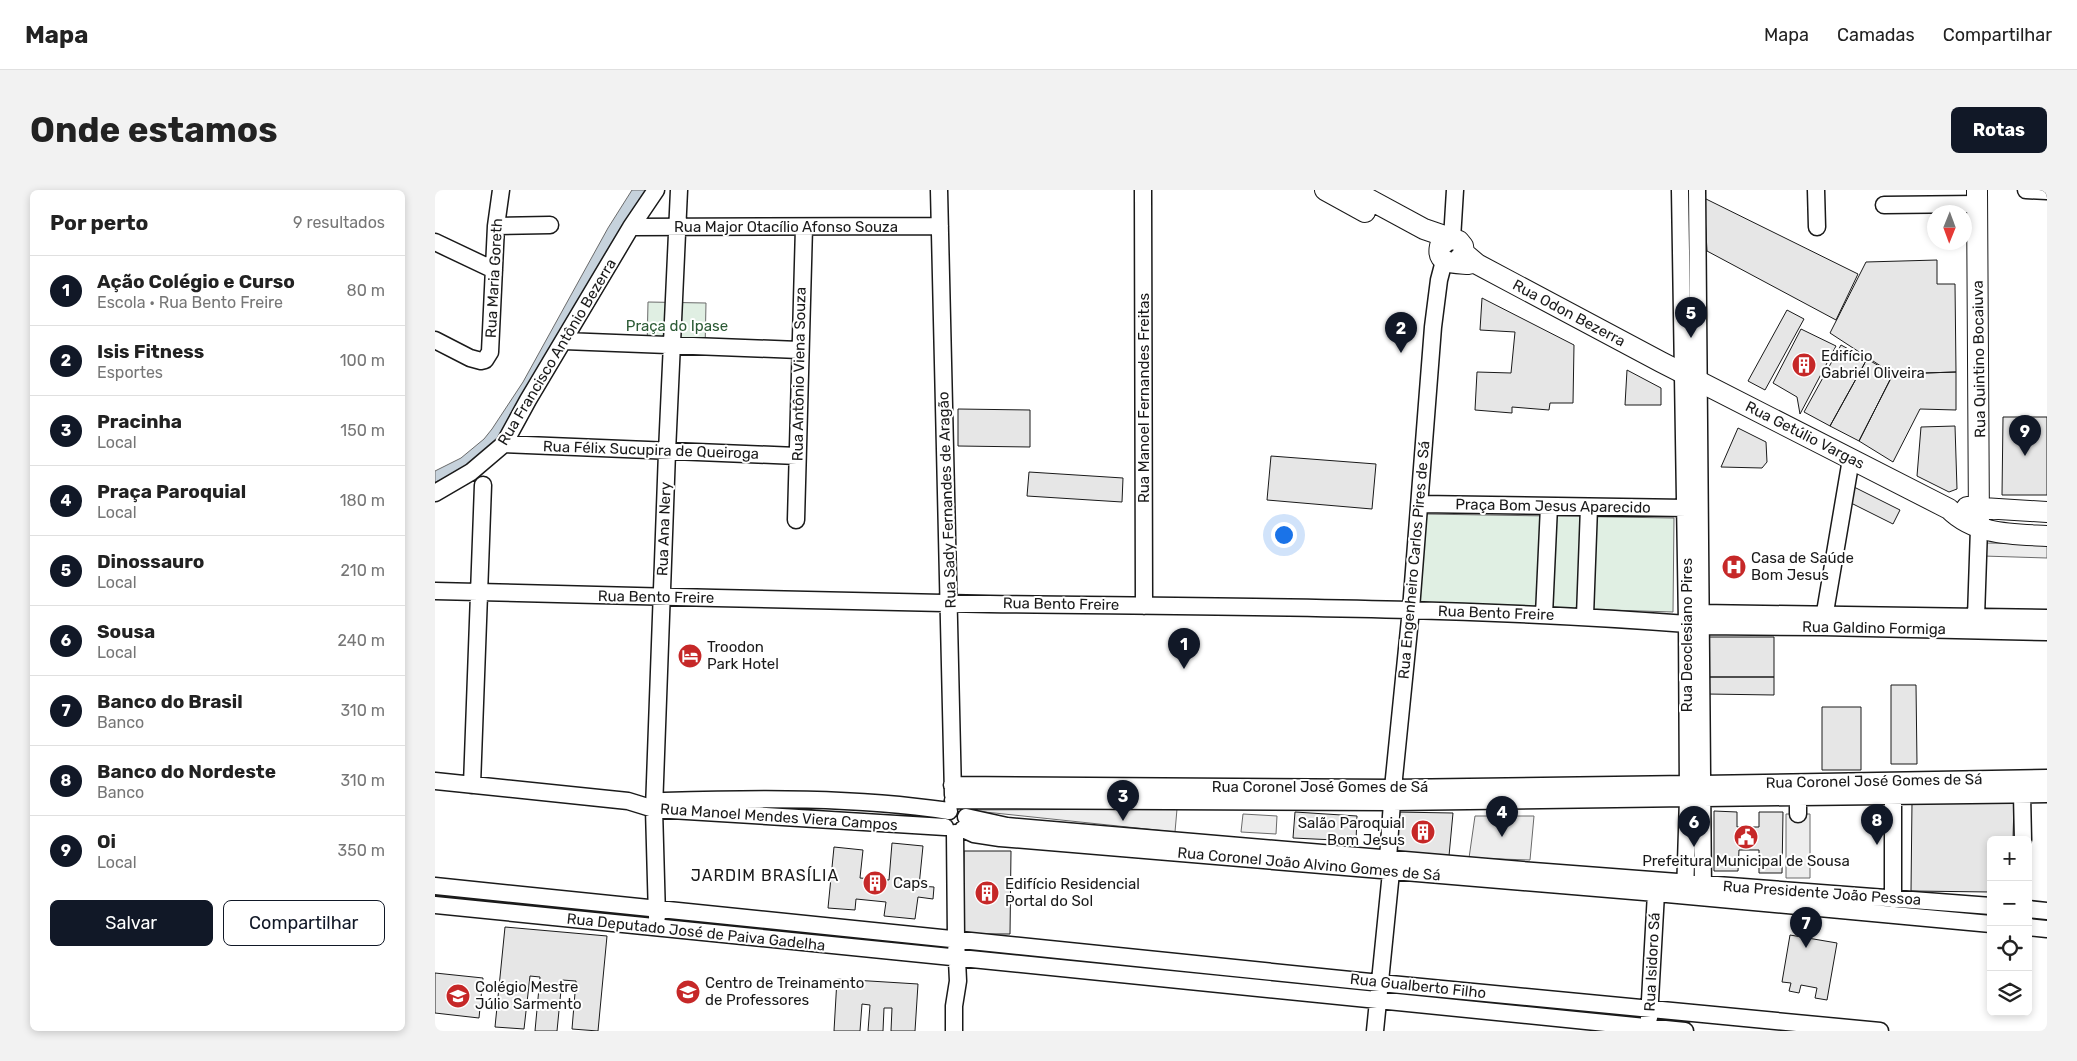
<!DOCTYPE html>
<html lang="pt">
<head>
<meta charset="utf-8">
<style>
	body { margin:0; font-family:Rubik,sans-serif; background:#f2f2f2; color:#222 }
	.controls { position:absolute; right:15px; bottom:15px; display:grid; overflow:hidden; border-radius:8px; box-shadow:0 2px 8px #0003 }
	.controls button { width:45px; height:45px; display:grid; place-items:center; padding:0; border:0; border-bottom:1px solid #e0e0e0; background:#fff; color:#222; font:25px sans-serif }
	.compass { position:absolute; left:1492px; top:15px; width:45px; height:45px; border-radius:50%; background:#fff; box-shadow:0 2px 8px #0003; rotate:181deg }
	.you { position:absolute; left:848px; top:344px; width:18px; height:18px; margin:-12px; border:4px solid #fff; border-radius:50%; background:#1a73e8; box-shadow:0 0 0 8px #1a73e833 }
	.badge { display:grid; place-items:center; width:32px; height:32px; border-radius:50%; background:#111827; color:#fff; font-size:16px; font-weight:700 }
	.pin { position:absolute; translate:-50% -41px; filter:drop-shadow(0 1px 2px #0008) }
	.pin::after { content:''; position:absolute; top:26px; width:18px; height:15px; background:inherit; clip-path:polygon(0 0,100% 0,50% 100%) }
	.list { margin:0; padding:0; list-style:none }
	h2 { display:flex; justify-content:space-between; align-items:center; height:65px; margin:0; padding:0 20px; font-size:21px }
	h2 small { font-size:16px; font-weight:400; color:#767676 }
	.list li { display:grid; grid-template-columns:32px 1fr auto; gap:15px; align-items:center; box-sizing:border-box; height:70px; padding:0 20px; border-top:1px solid #e0e0e0 }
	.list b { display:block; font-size:19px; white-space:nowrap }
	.list p { margin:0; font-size:16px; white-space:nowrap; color:#767676 }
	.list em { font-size:16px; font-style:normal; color:#767676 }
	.actions { display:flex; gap:10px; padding:15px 20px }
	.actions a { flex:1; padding:11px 0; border:1px solid #111827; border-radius:8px; text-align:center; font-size:18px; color:#111827 }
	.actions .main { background:#111827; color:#fff }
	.icon { flex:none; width:28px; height:28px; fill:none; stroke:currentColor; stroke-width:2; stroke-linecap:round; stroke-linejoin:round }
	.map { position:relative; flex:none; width:1612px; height:841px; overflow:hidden; border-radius:8px }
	header { display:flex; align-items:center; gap:30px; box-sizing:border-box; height:70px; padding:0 25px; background:#fff; border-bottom:1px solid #e0e0e0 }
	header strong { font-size:24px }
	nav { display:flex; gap:28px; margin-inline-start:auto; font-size:18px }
	.intro { display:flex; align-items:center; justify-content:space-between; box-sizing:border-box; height:120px; padding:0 30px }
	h1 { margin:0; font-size:35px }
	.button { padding:12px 22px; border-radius:8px; background:#111827; color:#fff; font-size:18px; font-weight:700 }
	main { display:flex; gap:30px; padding:0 30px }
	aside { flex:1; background:#fff; border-radius:8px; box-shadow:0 2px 8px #0003 }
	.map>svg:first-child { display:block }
	.green { fill:#e0efe3; stroke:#6a6a6a }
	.parking { fill:#ededed; stroke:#6a6a6a }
	.water { fill:#c6d2dc; stroke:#6a6a6a }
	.building { fill:#e6e6e6; stroke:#1a1a1a }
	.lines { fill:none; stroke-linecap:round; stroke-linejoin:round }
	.minor-casing { stroke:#1a1a1a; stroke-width:19 }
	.major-casing { stroke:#1a1a1a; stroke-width:22 }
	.minor { stroke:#fff; stroke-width:16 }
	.major { stroke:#fff; stroke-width:20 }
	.labels { text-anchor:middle; stroke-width:4; stroke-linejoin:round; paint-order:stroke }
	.street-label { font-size:15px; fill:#1a1a1a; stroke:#fff }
	.park-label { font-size:15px; fill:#2b5a34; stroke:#fff }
	.poi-label { font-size:15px; fill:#1a1a1a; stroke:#fff; text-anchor:start }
	.neighbourhood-label { font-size:16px; letter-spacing:1px; fill:#1a1a1a; stroke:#fff }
</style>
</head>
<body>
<header>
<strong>Mapa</strong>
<nav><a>Mapa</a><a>Camadas</a><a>Compartilhar</a></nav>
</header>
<div class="intro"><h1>Onde estamos</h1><a class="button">Rotas</a></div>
<main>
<aside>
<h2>Por perto<small>9 resultados</small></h2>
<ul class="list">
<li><span class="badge">1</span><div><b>Ação Colégio e Curso</b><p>Escola · Rua Bento Freire</p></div><em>80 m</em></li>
<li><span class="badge">2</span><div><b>Isis Fitness</b><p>Esportes</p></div><em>100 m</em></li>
<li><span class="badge">3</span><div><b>Pracinha</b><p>Local</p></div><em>150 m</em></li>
<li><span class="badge">4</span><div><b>Praça Paroquial</b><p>Local</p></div><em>180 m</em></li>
<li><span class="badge">5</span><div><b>Dinossauro</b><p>Local</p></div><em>210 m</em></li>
<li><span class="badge">6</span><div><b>Sousa</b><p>Local</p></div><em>240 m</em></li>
<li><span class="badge">7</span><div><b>Banco do Brasil</b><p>Banco</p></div><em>310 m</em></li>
<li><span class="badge">8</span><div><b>Banco do Nordeste</b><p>Banco</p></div><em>310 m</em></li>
<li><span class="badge">9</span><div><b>Oi</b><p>Local</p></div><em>350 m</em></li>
</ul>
<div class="actions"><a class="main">Salvar</a><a>Compartilhar</a></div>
</aside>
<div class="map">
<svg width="1612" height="841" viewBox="0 0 1612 841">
	<rect width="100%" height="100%" fill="#fff"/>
	<path class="green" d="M213,112l58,1 -1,47 -58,-1z
		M988,324l251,4 -1,94 -254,-8z"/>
	<path class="parking" d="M1548,353l64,1v14l-64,-2z
		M742,619l-2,23 -209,-22z
		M808,624l34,2 -1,18 -35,-2z
		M1351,624h24v64h-24z
		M1040,626h59l-4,44 -61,-2z"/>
	<path class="water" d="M197,0h20l-151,247 -31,32 -35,13v-11l26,-13 23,-19 8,-10 31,-47 85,-154z"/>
	<path class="building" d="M1269,8l154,76 -22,46 -129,-69z
		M1502,70v24h18l1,88 -63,2 -63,-41 36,-71z
		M1047,108l92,47 -1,58h-23l-1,7 -37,-3v6l-37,-3 2,-38 34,1 4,-41 -35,-2z
		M1352,120l17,9 -39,71 -17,-9z
		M1366,139l35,17 -36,68 -3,-17 -24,-14z
		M1406,155l26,14 -37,67 -26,-14z
		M1432,169l26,15 -34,67 -29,-15z
		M1192,180l34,18v17h-36z
		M1521,182v38l-36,-1 -27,53 -34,-21 34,-67z
		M523,219l72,1v37l-72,-1z
		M1568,227h44v78h-45z
		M1520,236l2,63 -8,3 -32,-16 4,-49z
		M1303,238l28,14 1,20 -5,6 -41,-1z
		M836,266l105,8 -4,45 -105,-9z
		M594,282l94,6 -1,24 -95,-6z
		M1419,297l46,23 -7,14 -46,-23z
		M1272,447h67v40h-67z
		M1272,487h67v18l-67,-1z
		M1456,495h25l1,79h-26z
		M1387,517h39v63h-39z
		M1477,612l102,1 -1,37h-22v52l-80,-1z
		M1279,621l23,1v15h22v-15h24l-1,61h-23v-23h-20l-1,21h-24z
		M860,622l62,4 -1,25 -63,-3z
		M960,622l58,1 -4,43 -54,-4z
		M457,653l31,3 -4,40 15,1 -1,12 -15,-2 -3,22 -31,-3 2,-14 -30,-3 -1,11 -27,-2 6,-61 29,3 -3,28 29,2z
		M529,661h47l-1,83h-47z
		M70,737l102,9 -9,95 -26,-2 4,-48 -14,-1 -5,51h-22l5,-54 -10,-1 -6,53 -29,-2z
		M1355,745l47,8 -10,57 -12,-2 2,-10 -16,-3 -2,8 -10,-2 2,-8 -9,-1z
		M0,783l48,5 -4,40 -44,-5z
		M402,789l81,5 -3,47h-24l1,-23h-8l-1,23h-15l2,-26 -8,-1 -2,27h-26z"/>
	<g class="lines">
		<defs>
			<path id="minor" d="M504,0l14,605
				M708,0l1,416
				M1245,0l7,434 1,174 -3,96
				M1262,0l6,703
				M1381,0l1,37
				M1591,0l21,1
				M1449,15l93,-1
				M61,36l54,-1
				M196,37l309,-1
				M1017,49l3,-49
				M0,52l59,28
				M0,150l35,18 11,3 4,-1 5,-8 6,-126 5,-36
				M129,151l235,9
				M69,254l293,12
				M0,303l36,-21 33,-28 24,-44 103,-173 25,-37
				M985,314l266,4
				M361,330l8,-293
				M0,401c185,4 369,10 554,13 233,3 466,2 698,20
				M1265,423l347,5
				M1109,425l5,-109
				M1150,426l4,-109
				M1541,427l3,-89
				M1388,434l28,-165
				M1265,436l122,1 225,5
				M0,591l193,20 26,8 291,18
				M1267,594l345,-6
				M37,595l11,-300
				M517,595l441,3 295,-4
				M1587,604l1,46
				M1363,607v17
				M1268,608l344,-4
				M518,610l439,2 296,-4
				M229,611c95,-3 191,-4 285,10
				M531,627l41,9 526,45 458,35
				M528,639l11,5 26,4 656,55 335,31
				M953,669l5,-71 18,-179 22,-282 6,-47 5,-19
				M0,696l945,97 500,48
				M1458,709v-103
				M0,715l1250,126
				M1593,719l19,2
				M222,727l-3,-108 13,-357 12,-262
				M1593,737l19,2
				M1214,828l7,-125
				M519,841v-25l4,-25 -2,-42 -1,-106
				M940,841l16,-159"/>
			<path id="major" d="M890,0l40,22
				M917,0l72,39 35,12 4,5 1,7 -7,9
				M1542,0l2,338
				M1014,49l-9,7c-4,19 15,17 29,18
				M1029,63l13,11 184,98 288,147c26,26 63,25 98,27
				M1532,317l80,5"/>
		</defs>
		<use href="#minor" class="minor-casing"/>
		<use href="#major" class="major-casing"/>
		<use href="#minor" class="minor"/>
		<use href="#major" class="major"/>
	</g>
	<defs>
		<symbol id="building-disc" viewBox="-11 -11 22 22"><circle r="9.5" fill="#c62828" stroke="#fff"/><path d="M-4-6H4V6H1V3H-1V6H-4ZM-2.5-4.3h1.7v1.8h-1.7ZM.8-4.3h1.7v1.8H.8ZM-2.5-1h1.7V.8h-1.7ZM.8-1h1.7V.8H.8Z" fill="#fff"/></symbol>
		<symbol id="hospital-disc" viewBox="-11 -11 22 22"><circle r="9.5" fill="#c62828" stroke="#fff"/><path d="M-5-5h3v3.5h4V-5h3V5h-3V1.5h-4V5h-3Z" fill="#fff"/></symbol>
		<symbol id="hotel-disc" viewBox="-11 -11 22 22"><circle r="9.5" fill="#c62828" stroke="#fff"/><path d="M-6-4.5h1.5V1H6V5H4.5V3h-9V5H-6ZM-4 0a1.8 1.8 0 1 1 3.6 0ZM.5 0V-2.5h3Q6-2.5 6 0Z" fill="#fff"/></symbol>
		<symbol id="civic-disc" viewBox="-11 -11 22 22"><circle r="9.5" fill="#c62828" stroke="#fff"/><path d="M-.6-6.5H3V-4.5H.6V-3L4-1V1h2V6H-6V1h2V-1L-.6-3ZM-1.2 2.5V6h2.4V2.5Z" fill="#fff"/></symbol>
		<symbol id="university-disc" viewBox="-11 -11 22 22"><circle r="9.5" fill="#c62828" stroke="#fff"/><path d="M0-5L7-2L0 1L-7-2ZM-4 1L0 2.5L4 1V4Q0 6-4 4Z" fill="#fff"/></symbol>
	</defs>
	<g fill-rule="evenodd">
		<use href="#building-disc" x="1355" y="161" width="28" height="28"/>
		<use href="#hospital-disc" x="1285" y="363" width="28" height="28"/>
		<use href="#hotel-disc" x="241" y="452" width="28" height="28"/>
		<use href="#building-disc" x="974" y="628" width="28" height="28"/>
		<use href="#civic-disc" x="1297" y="633" width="28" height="28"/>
		<use href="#building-disc" x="426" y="679" width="28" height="28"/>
		<use href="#building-disc" x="538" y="689" width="28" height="28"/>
		<use href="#university-disc" x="239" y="788" width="28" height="28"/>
		<use href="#university-disc" x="9" y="792" width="28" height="28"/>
	</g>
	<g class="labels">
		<g class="street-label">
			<text x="351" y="42">Rua Major Otacílio Afonso Souza</text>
			<text transform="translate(59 88) rotate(-87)" y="5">Rua Maria Goreth</text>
			<text transform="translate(1134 123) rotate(28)" y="5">Rua Odon Bezerra</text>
			<text transform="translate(122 162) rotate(-59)" y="5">Rua Francisco Antônio Bezerra</text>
			<text transform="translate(1544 169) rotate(-91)" y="5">Rua Quintino Bocaiuva</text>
			<text transform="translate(364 184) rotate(-89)" y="5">Rua Antônio Viena Souza</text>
			<text transform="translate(709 208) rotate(-90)" y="5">Rua Manoel Fernandes Freitas</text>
			<text transform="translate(1370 245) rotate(27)" y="5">Rua Getúlio Vargas</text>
			<text transform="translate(216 260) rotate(2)" y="5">Rua Félix Sucupira de Queiroga</text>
			<text transform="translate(512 310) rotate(-92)" y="5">Rua Sady Fernandes de Aragão</text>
			<text transform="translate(1118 316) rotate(1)" y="5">Praça Bom Jesus Aparecido</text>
			<text transform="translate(229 339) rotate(-88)" y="5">Rua Ana Nery</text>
			<text transform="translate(979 370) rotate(-85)" y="5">Rua Engenheiro Carlos Pires de Sá</text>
			<text transform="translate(221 407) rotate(1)" y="5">Rua Bento Freire</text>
			<text transform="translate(626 414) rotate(1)" y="5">Rua Bento Freire</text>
			<text transform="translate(1061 423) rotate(2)" y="5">Rua Bento Freire</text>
			<text transform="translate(1439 438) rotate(1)" y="5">Rua Galdino Formiga</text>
			<text transform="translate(1252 445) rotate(-90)" y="5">Rua Deoclesiano Pires</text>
			<text transform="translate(1439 591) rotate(-1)" y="5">Rua Coronel José Gomes de Sá</text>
			<text x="885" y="602">Rua Coronel José Gomes de Sá</text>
			<text transform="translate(344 627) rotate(4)" y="5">Rua Manoel Mendes Viera Campos</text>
			<text transform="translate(874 674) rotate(5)" y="5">Rua Coronel João Alvino Gomes de Sá</text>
			<text transform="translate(1387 703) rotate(4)" y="5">Rua Presidente João Pessoa</text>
			<text transform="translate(261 742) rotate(6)" y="5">Rua Deputado José de Paiva Gadelha</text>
			<text transform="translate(1217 772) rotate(-87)" y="5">Rua Isidoro Sá</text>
			<text transform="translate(983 796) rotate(6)" y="5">Rua Gualberto Filho</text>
		</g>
		<g class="park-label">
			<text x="242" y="141">Praça do Ipase</text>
		</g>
		<g class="poi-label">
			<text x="1386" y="171">Edifício<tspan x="1386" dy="17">Gabriel Oliveira</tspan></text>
			<text x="1316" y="373">Casa de Saúde<tspan x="1316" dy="17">Bom Jesus</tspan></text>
			<text x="272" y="462">Troodon<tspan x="272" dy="17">Park Hotel</tspan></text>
			<text x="970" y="638" text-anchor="end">Salão Paroquial<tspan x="970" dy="17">Bom Jesus</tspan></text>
			<text x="1311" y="676" text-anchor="middle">Prefeitura Municipal de Sousa</text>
			<text x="458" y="698">Caps</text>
			<text x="570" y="699">Edifício Residencial<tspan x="570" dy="17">Portal do Sol</tspan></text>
			<text x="270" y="798">Centro de Treinamento<tspan x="270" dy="17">de Professores</tspan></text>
			<text x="40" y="802">Colégio Mestre<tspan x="40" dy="17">Júlio Sarmento</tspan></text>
		</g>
		<g class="neighbourhood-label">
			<text x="330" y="691">JARDIM BRASÍLIA</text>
		</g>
	</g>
</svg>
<div class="controls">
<button>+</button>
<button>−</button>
<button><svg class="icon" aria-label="locate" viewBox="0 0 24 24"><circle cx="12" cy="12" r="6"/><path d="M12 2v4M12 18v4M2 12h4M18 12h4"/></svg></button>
<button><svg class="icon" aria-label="layers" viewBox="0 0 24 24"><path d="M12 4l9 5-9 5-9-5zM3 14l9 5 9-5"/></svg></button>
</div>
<svg class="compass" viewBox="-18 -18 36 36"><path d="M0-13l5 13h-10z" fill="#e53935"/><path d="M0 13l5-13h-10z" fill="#767676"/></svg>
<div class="you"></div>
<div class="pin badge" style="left:749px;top:479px">1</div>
<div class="pin badge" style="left:966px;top:163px">2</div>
<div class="pin badge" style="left:688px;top:631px">3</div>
<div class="pin badge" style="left:1067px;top:647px">4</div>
<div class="pin badge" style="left:1256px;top:148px">5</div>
<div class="pin badge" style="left:1259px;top:657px">6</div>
<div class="pin badge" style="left:1371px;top:758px">7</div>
<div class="pin badge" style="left:1442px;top:655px">8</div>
<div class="pin badge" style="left:1590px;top:266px">9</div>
</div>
</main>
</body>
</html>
